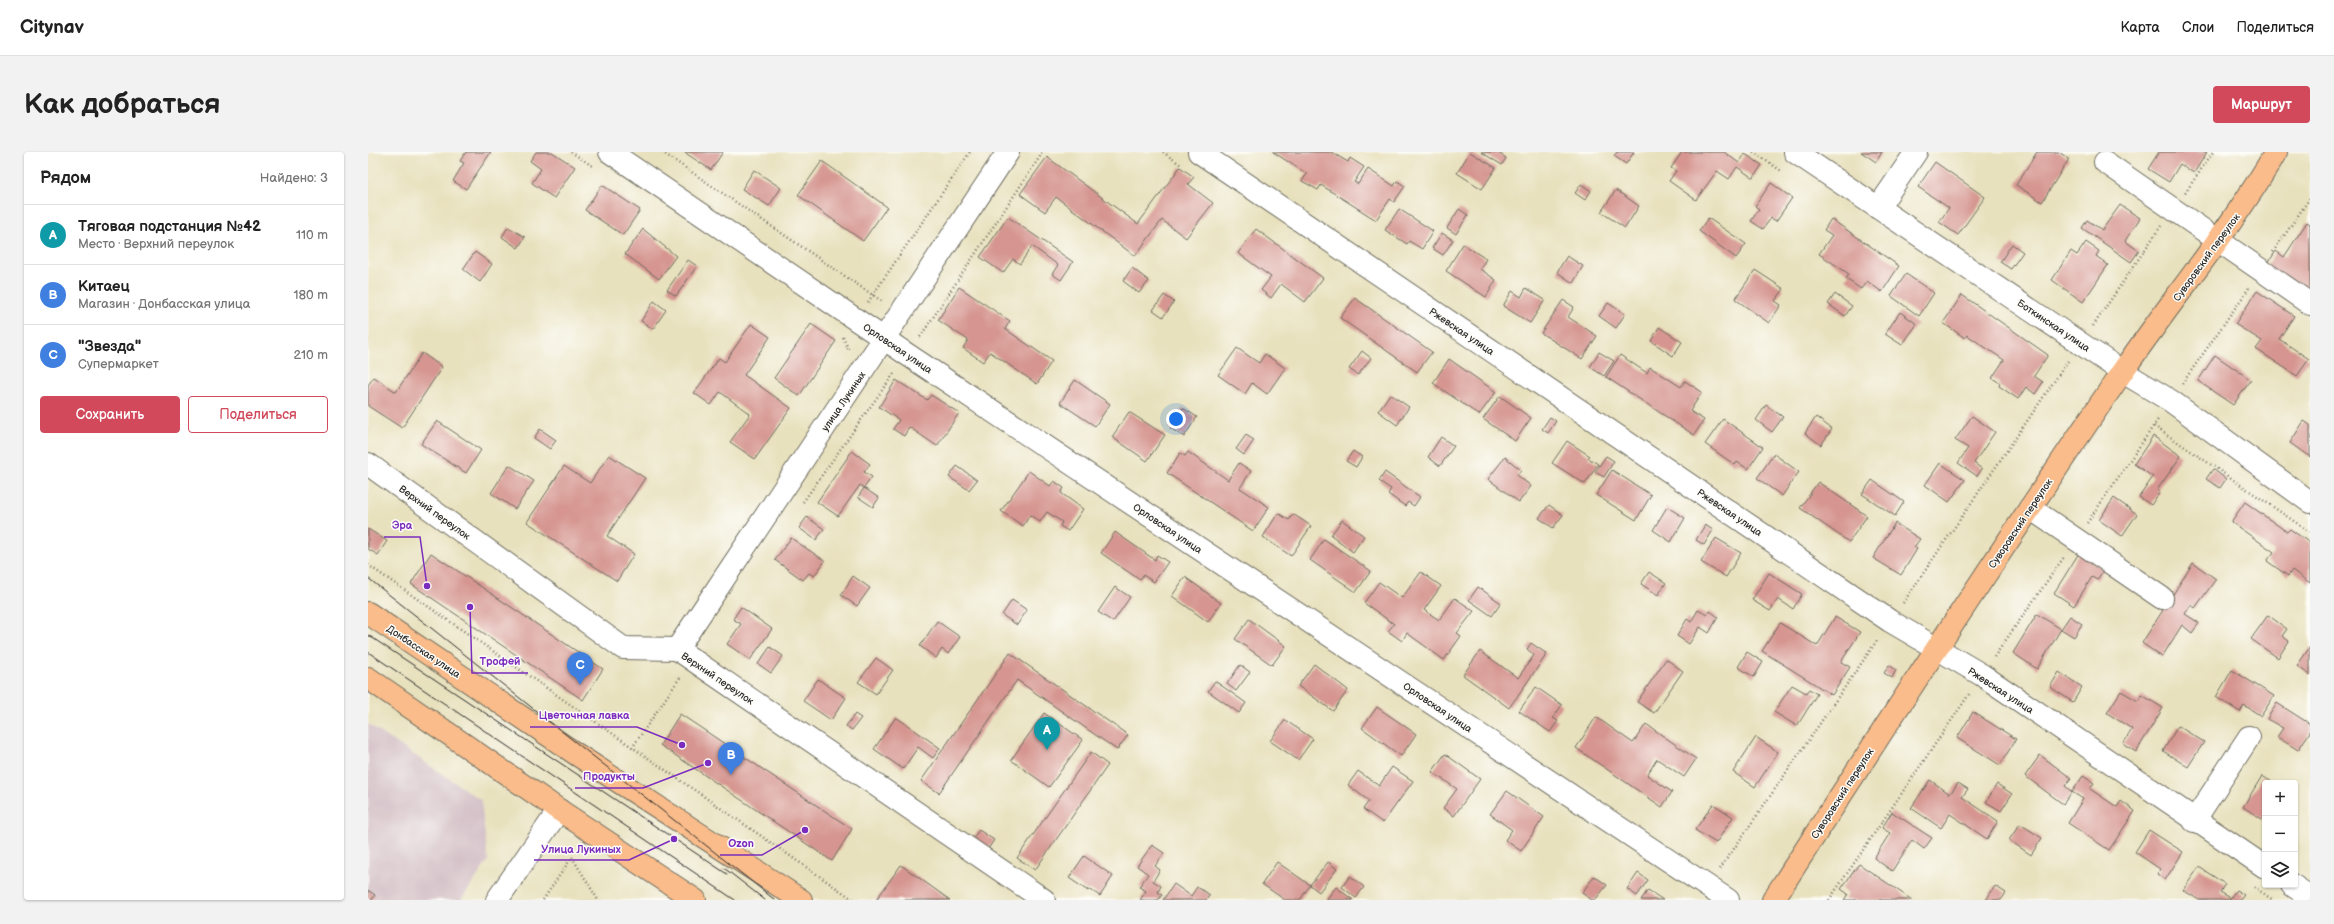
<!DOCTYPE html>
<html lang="ru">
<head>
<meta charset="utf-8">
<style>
	body { margin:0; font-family:"Balsamiq Sans",sans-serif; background:#f2f2f2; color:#222 }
	.controls { position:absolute; right:12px; bottom:12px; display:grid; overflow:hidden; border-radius:4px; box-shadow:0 1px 3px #0004 }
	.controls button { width:36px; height:36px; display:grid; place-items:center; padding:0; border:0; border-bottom:1px solid #e0e0e0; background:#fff; color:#222; font:20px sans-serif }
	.you { position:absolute; left:808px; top:267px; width:14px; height:14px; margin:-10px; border:3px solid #fff; border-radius:50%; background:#1a73e8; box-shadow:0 0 0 6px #1a73e833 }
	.badge { display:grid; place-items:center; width:26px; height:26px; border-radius:50%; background:#d1495b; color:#fff; font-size:13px; font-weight:700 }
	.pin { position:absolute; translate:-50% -33px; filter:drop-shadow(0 1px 2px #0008) }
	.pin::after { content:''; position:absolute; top:21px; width:14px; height:12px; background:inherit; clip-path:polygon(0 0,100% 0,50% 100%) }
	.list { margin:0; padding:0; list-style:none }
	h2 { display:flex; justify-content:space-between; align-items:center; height:52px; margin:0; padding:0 16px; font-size:17px }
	h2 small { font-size:13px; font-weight:400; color:#767676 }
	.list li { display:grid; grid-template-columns:26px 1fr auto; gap:12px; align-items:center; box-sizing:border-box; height:60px; padding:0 16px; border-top:1px solid #e0e0e0 }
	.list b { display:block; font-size:15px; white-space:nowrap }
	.list p { margin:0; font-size:13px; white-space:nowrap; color:#767676 }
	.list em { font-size:13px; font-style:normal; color:#767676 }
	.actions { display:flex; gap:8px; padding:12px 16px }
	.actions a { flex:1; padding:9px 0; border:1px solid #d1495b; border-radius:4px; text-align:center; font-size:14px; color:#d1495b }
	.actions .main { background:#d1495b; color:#fff }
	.icon { flex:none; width:22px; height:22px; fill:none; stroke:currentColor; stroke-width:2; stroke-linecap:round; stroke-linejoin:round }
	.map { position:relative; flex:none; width:1942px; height:748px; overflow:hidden; border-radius:4px }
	header { display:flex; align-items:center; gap:24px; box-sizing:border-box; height:56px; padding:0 20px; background:#fff; border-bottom:1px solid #e0e0e0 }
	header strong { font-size:19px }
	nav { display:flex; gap:22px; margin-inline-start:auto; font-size:14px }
	.intro { display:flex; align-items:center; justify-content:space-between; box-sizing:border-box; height:96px; padding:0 24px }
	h1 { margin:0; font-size:28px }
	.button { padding:10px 18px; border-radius:4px; background:#d1495b; color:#fff; font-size:14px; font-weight:700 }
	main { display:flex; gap:24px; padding:0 24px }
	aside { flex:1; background:#fff; border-radius:4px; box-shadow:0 1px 3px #0004 }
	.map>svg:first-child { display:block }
	.industrial { fill:#d2bec5 }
	.building { fill:#d69590 }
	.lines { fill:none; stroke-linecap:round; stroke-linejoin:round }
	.minor-casing { stroke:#6d6b5e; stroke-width:24 }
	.major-casing { stroke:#6d6b5e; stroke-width:24 }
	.path { stroke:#6d6b5e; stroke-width:2.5; stroke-dasharray:1 3; stroke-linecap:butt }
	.minor { stroke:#fff; stroke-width:22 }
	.major { stroke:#f9bc8a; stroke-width:22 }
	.tram { stroke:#2b2b2b; stroke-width:1 }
	.labels { text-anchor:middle; stroke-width:3; stroke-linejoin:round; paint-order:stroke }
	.street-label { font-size:10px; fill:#2b2b2b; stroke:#fdfcf7 }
	.leader { fill:none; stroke:#7b2cbf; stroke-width:1.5 }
	.callout-dot { fill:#7b2cbf; stroke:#fdfcf7; stroke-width:1.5 }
	.callout-label { font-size:11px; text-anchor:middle; font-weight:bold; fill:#7b2cbf; stroke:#fdfcf7; stroke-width:3; stroke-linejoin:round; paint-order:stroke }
</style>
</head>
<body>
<header>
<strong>Citynav</strong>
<nav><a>Карта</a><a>Слои</a><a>Поделиться</a></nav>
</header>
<div class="intro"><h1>Как добраться</h1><a class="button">Маршрут</a></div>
<main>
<aside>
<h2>Рядом<small>Найдено: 3</small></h2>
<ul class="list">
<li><span class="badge" style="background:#0f9aa8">A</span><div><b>Тяговая подстанция №42</b><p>Место · Верхний переулок</p></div><em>110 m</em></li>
<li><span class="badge" style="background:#3f7fe0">B</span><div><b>Китаец</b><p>Магазин · Донбасская улица</p></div><em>180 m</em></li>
<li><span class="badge" style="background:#3f7fe0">C</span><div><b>&quot;Звезда&quot;</b><p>Супермаркет</p></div><em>210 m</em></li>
</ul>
<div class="actions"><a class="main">Сохранить</a><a>Поделиться</a></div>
</aside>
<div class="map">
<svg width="1942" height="748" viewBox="0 0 1942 748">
	<rect width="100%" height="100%" fill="#fdfcf7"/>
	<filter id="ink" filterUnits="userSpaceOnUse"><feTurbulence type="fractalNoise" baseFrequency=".025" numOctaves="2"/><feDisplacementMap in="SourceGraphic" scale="8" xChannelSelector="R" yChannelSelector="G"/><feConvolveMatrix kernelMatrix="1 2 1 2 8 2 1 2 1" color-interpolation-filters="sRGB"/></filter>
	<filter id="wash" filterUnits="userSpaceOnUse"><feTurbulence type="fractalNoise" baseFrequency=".012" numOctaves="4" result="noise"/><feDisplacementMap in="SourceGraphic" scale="16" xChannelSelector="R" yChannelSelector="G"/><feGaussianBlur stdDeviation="0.9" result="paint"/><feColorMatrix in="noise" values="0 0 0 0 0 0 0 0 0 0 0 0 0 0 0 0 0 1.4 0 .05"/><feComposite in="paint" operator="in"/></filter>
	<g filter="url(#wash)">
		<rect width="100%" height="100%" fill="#e8e1be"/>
		<path class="industrial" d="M0,572l113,76 7,61 -27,39h-93z"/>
		<g id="blocks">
			<path class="building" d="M98,0h25l-25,37 -13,-8 11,-18 -4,-2z
				M168,0h16l23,15 -21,31 -22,-15 9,-14 -11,-8z
				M316,0h39l-12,18z
				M905,0h58l17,10 2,-4 14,9 -10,15 4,2 10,-15 26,17 3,-5 8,5 -11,16 -4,-3 -14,21 -55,-35 -3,5 -16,-9 5,-7z
				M1102,0l26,16 -14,21 -25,-16z
				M1113,0h16l9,6 -4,7z
				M1249,0h17l-8,12 -12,-8z
				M1314,0h42l15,11 6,-9 17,11 -9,13 -16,-11 -8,12 -12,-8 -21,29 -27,-19 7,-10 -5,-3z
				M1493,0h21l-6,10z
				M1669,0h22l10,7 -27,43 -26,-17z
				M1791,0h48l-13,21 -14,-9 -11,18 -21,-13z
				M679,5l91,67 42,-57 14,10 -6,7 25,19 -27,35 -24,-18 -27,36 -79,-59 -11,15 -25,-18z
				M454,9l65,46 -24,34 -65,-46z
				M1567,10l50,35 -27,38 -19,-13 10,-14 -31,-21z
				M386,18l27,18 -12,18 -27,-17z
				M1403,31l21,15 -16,23 -5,-3 -8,11 -12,-8 8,-12 -4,-3z
				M1213,32l10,7 -6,9 -10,-7z
				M234,33l38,25 -17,25 -38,-25z
				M1248,38l23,16 -14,22 -24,-16z
				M1752,53l20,13 -15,23 14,10 -8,11 -49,-34 5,-8 15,10z
				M1031,57l34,22 -11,18 -13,-8 -2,3 -22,-14z
				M1091,57l9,6 -12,19 -9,-6z
				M640,65l65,45 -12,18 -9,-6 6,-9 -26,-19 -12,18 -7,-5 -10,14 -23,-16z
				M1340,66l38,26 -10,14 -37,-27z
				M1463,67l68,47 -17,26 -15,-11 -6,8 -15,-10 3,-5 -30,-20 13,-19 -8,-5z
				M1939,70l3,2v72l-44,-30 10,-15 8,6z
				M140,75l17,10 -7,11 -16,-11z
				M275,77l33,27 -17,23 -34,-25z
				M888,77l67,49 -18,24 -24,-18 -10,14 -10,-8 10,-13 -33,-24z
				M1074,81l11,7 -10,15 -11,-7z
				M1718,90l13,9 -3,5 12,9 -25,37 -31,-22 19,-29 6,4z
				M1095,92l23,15 -6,10 16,11 -10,17 -40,-26z
				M1644,92l11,8 -12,17 -11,-7z
				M107,100l17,12 -12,18 -17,-13z
				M1199,104l16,10 -10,17 -16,-11z
				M320,108l9,6 -21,30 -9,-6z
				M764,116l17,13 -10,12 -16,-12z
				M1387,118l29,19 -9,12 6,4 -12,18 -34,-24z
				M1538,122l28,19 -15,23 -28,-20z
				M591,135l51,34 -5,8 47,32 -15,23 -47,-32 -7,10 -20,-14 5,-8 -30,-20z
				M1158,136l19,12 -15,23 -27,-17 9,-15 9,6z
				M1889,139l37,25 -15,23 30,20 -12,17 -41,-27 6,-8 -27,-17z
				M1467,142l17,12 -7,10 -17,-12z
				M796,143l10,7 -11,15 -10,-7z
				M1594,143l86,60 -14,21 9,6 -8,12 -9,-7 -8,12 -19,-13 1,-3 -8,-5 12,-18 -37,-25 -2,3 -22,-15z
				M987,146l77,54 -15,20 -77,-54z
				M1195,148l11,7 -6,10 29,19 -15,23 -41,-26z
				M286,149l12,9 -13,19 -12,-8z
				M1240,151l17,11 -9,14 -17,-12z
				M1532,160l17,12 -15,21 -17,-11z
				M383,172l19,13 -26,38 47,33 -36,51 -25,-17 20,-28 -30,-22 -9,13 -17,-12 25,-35 6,4z
				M443,172l25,17 -37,55 -25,-18z
				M1291,175l23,15 -9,14 -22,-15z
				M869,196l22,15 6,-9 20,14 -18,26 -15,-11 -7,11 -27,-19z
				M994,199l9,7 -13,17 -9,-6z
				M1231,200l15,9 -10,15 -14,-9z
				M54,201l20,14 -40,61 -34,-22v-21l6,-8 22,15z
				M1252,203l27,18 3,-6 31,20 4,-6 17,11 -12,19 14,9 -10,15 -88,-58z
				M1847,203l36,25 -18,25 -35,-24z
				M1081,207l47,33 -17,23 -46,-32z
				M528,228l31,20 4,-5 28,18 -22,33 -28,-19 -5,9 -11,-7 6,-9 -20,-13z
				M707,228l35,24 -15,22 -35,-23z
				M1022,242l19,13 -12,18 -19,-14z
				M1132,244l31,22 -16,23 -32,-22z
				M1398,253l17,12 -11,15 -16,-12z
				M815,256l14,9 -13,20 -14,-9z
				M761,260l36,23 -18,26 -35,-24z
				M1604,264l23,16 -21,31 8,6 -5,7 -19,-13 10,-15 -13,-8z
				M1182,265l6,4 -8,12 -6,-4z
				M1448,265l16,12 -11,16 -16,-12z
				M1355,267l40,28 -15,22 -11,-7 -2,3 -30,-21z
				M69,269l44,29 -15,23 -45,-29z
				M1936,269l6,4v32l-20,-14z
				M172,277l16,11 -6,9 -16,-11z
				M878,283l8,5 -10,15 -8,-6z
				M1785,284l28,20 -24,34 3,2 -9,13 -12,-8 14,-20 -19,-13z
				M1073,285l13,9 -14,20 -12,-9z
				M1199,289l23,15 -2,2 10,6 -13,20 -33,-21z
				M484,299l18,13 -6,8 8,5 -8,11 15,10 -6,9 -15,-10 6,-9 -4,-3 -22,31 -21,-14z
				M985,299l9,6 -6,10 -10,-6z
				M820,300l40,28 11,-17 12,8 -11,17 29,19 -16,24 -86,-58 13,-20 5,3z
				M1406,302l25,18 -17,24 -25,-18z
				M241,303l36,23 -38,58 27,18 -17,27 -90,-59 37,-56 26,17z
				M1238,304l8,5 -10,16 -9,-5z
				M1137,305l16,13 -4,5 14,11 -12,16 -31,-23z
				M1572,311l25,17 -16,22 -24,-17z
				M141,313l25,16 -19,28 -24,-16z
				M589,314l20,14 -8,10 -20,-13z
				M1845,317l13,10 -6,9 -14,-9z
				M1244,318l39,25 -15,25 -40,-25z
				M661,319l21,15 4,-5 10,7 -3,5 22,16 -15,22 -8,-5 2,-4 -15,-10 -7,10 -10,-7 -7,11 -22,-15z
				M1017,320l35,25 -6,9 -6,-4 -3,4 -17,-12 3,-5 -12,-8z
				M1504,328l32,22 -9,14 -33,-22z
				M1450,330l49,34 -18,26 -49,-34z
				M1746,346l23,16 -15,22 -23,-16z
				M1877,350l42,30 3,-3 20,14v40l-18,-13 -4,6 -21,-15 7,-9 -43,-30z
				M1181,353l14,10 -10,13 -14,-10z
				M1299,355l18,11 -14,24 -18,-12z
				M910,361l11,7 4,-6 18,12 -20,30 -28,-19z
				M439,365l17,12 -8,11 -17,-12z
				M974,368l22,16 -11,16 -22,-17z
				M1527,371l25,16 -6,8 3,2 -16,26 -28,-17z
				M1337,373l8,5 -9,15 -8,-5z
				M0,377l19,12 -9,14 -10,-6z
				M747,380l40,28 2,-5 11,7 -14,20 -11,-7 -3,5 -39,-27z
				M423,386l34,23 -11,15 -5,-3 -6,7 -28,-20z
				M1348,386l25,15 -15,24 -25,-15z
				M956,387l47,32 -15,21 -46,-32z
				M63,401l172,116 -20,31 -172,-116z
				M1711,401l25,16 -7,11 -5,-3 -18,29 -20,-13z
				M1825,411l23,16 -21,29 -4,-3 -6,9 14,9 -7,10 -10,-8 -20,32 -20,-14z
				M1053,420l20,14 -17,24 15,10 16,-22 19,13 -17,22 4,3 -17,24 -37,-27 -5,8 -14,-10 6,-7 -30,-21 15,-21 23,16z
				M1281,420l17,11 -8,12 -17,-11z
				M1401,421l33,21 -9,15 -15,-10 -8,12 -18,-11z
				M485,424l17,12 -13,18 -16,-11z
				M817,425l36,26 -13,19 -36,-26z
				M747,435l15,10 -17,25 -15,-10z
				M1110,435l23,16 -9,13 -23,-16z
				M644,448l15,10 -10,15 -15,-10z
				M373,455l31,22 -22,31 -23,-16 14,-20 -8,-5z
				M1330,458l9,5 3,-4 8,6 -9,16 -9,-6 -11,17 -12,-8 10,-17 4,3z
				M1669,462l24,15 -24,40 -24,-16z
				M1900,463l19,14 -5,7 7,5 -11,17 -27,-19z
				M1702,464l12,8 -8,13 -13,-8z
				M1467,465l25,15 -19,30 9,5 -18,28 -70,-44 18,-28 37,23z
				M881,467l37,27 -14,19 -37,-26z
				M569,469l23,16 -12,17 -6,-5 -6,9 -16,-12z
				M1163,491l16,11 -38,54 -46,-33 17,-24 38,27 16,-23 -7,-6z
				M402,495l13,9 -12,17 -13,-9z
				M1942,495v28l-13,-9z
				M1379,500l16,10 -9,15 -16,-10z
				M642,501l118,82 -11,15 -100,-70 -78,113 -18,-12z
				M508,506l17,12 -17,24 -18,-12z
				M1298,507l17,12 -29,42 -17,-11z
				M946,512l34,26 -15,21 -35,-25z
				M872,513l10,7 -14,19 -9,-7z
				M1521,513l7,5 -4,8 -8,-5z
				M1864,518l42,26 -13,20 -17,-11 -4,7 -24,-15z
				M1691,520l23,15 -9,15 -23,-15z
				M450,527l28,19 -15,22 -28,-19z
				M847,529l31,22 -7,10 -31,-22z
				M1424,533l14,8 3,-4 8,5 -20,32 -23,-14z
				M1168,535l26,18 -9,13 5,3 -8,11 -31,-21z
				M1753,539l17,10 4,-6 21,13 -27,44 -13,-8 9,-15 -25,-16z
				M1909,551l33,21v8l-12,18 -21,-13 6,-9 -16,-9z
				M1009,555l39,27 -15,22 -39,-28z
				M1605,560l43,27 -16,26 -43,-27z
				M676,561l39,27 -34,47 -38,-27z
				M312,562l172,115 -20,32 -172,-116z
				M487,562l6,4 -9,12 -6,-4z
				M528,565l44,31 -7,10 -15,-11 -15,22 -29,-20z
				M1228,565l37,26 13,-19 50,35 -12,18 -27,-18 -10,16 25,17 -10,15 -86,-59z
				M917,568l28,19 -15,21 -28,-19z
				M1810,574l26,16 -16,25 -25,-16z
				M1388,585l22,15 -23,35 -22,-15z
				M723,600l17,13 -73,105 -18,-12z
				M1077,602l35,25 -26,37 -11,-8 14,-19 -25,-17z
				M1672,603l31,23 -6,8 7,6 -9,12 -38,-28z
				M1024,615l21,14 -30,42 -20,-14 6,-8 -21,-16 10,-14 21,15z
				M1715,624l11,7 -4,6 27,18 4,-6 14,10 -26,39 -41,-27 15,-24 -11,-7z
				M1894,624l12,7h-9v38l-22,-14z
				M1562,628l20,14 8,-11 10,6 -6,8 36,24 -11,18 -37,-25 -9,14 -30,-20z
				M1629,632l15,10 -11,17 -15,-9z
				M1139,639l37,26 -23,34 -16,-11 7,-10 -22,-16z
				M1345,652l20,13 -17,26 -21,-13z
				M1524,660l40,26 -8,11 -12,-9 -20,31 -18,-13 16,-25 -8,-5z
				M1652,672l22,14 -11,17 -22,-15z
				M611,678l15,10 -6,9 -15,-11z
				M1781,678l34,22 -18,28 -8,-6 3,-5 -25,-17z
				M784,693l12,8 -9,13 5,4 -7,11 8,5 -3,6 4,3 -4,5h-18l6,-9 -7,-4 9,-13 -11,-8z
				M716,704l29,20 -13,20 -11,-7 -1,2 -19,-13z
				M909,710l33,23 -10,15h-15l-23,-16z
				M960,710l9,7 -18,23 -9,-7z
				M1491,712l37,25 16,11h-68l4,-6 -7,-5z
				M533,713l49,35h-74z
				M1831,715l26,17 -5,8 9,5 -2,3h-28l-16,-10z
				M1270,721l10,7 -11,16 -10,-7z
				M982,724l14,11 -8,11 -14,-11z
				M1226,724l13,9 -12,15h-3l-10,-7z
				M806,732l17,12 6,-9 13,8 -4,5h-43z
				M1627,734l11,7 -5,7h-15z
				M968,735l17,13h-27z
				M0,738l7,5 -3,5h-4z
				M1280,738l15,10h-22z
				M1868,738l8,5 -4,5h-11z"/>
		</g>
	</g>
	<g filter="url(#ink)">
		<use href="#blocks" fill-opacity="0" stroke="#6d6b5e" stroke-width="1"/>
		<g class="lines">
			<defs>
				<path id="minor" d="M242,0l298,203 820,545
					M831,0l691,469 92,54 283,192
					M1427,0l328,220 48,29 139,101
					M1737,10l205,142
					M1510,56l38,-56
					M0,312l255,184 54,1 367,251
					M1662,356l132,90
					M309,497l331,-497
					M1826,669l55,-84
					M1924,733l18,12
					M129,748l62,-90"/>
				<path id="major" d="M0,461l208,141 225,146
					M0,526l191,132 136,90
					M1405,748c114,-177 229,-352 347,-525 51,-75 110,-144 156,-223"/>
			</defs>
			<use href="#minor" class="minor-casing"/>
			<use href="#major" class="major-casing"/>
			<path class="path" d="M203,0l23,15
				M294,0l221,150
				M795,0l18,13
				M1385,0l30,20
				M1817,41l28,-41
				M1905,100l37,-54
				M500,150l102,-150
				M1725,174l68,-100
				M475,185l6,14
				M552,185l123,-185
				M1814,232l67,-96
				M1786,274l156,106
				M435,350l92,-130
				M1719,371l72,-105
				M0,413l486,335
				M1535,451l165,-242
				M1626,505l70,-100
				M264,596l49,-72
				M1352,717l158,-230
				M1886,735l19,13
				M175,748l29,-43 26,43
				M1461,748l141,-207"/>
			<use href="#minor" class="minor"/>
			<use href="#major" class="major"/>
			<path class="tram" d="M0,426l407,322
				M0,483l359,239
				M0,500l367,248
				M356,716l41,32"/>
		</g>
	</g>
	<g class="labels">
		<g class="street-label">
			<text transform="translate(1838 105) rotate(-54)" y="4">Суворовский переулок</text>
			<text transform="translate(1686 173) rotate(34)" y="4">Боткинская улица</text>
			<text transform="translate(1094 179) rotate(34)" y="4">Ржевская улица</text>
			<text transform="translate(530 196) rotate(34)" y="4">Орловская улица</text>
			<text transform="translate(475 249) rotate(-56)" y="4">улица Лукиных</text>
			<text transform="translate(67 360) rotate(36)" y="4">Верхний переулок</text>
			<text transform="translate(1362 360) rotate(34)" y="4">Ржевская улица</text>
			<text transform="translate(1652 371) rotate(-56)" y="4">Суворовский переулок</text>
			<text transform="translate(800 376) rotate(34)" y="4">Орловская улица</text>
			<text transform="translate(56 499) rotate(34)" y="4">Донбасская улица</text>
			<text transform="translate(350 526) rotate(34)" y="4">Верхний переулок</text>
			<text transform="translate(1633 538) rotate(33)" y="4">Ржевская улица</text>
			<text transform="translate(1070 555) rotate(34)" y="4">Орловская улица</text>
			<text transform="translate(1474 641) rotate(-57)" y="4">Суворовский переулок</text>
		</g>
	</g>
	<path class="leader" d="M59 434L52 385H16M102 455L104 521H160M314 593L269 575H162M340 611L275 636H207M437 678L394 703H352M306 687L261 708H166"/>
	<g class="callout-dot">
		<circle cx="59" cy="434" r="4"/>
		<circle cx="102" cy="455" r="4"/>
		<circle cx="314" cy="593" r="4"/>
		<circle cx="340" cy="611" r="4"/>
		<circle cx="437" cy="678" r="4"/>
		<circle cx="306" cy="687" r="4"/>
	</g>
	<g class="callout-label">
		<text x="34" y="377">Эра</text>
		<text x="132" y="513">Трофей</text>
		<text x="216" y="567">Цветочная лавка</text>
		<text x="241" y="628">Продукты</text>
		<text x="373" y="695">Ozon</text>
		<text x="213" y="701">Улица Лукиных</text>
	</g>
</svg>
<div class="controls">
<button>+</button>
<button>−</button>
<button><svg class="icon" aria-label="layers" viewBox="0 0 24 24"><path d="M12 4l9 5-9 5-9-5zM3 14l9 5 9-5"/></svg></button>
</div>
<div class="you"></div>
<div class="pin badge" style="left:679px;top:598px;background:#0f9aa8">A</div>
<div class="pin badge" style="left:363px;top:623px;background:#3f7fe0">B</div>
<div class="pin badge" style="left:212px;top:533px;background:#3f7fe0">C</div>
</div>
</main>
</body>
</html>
